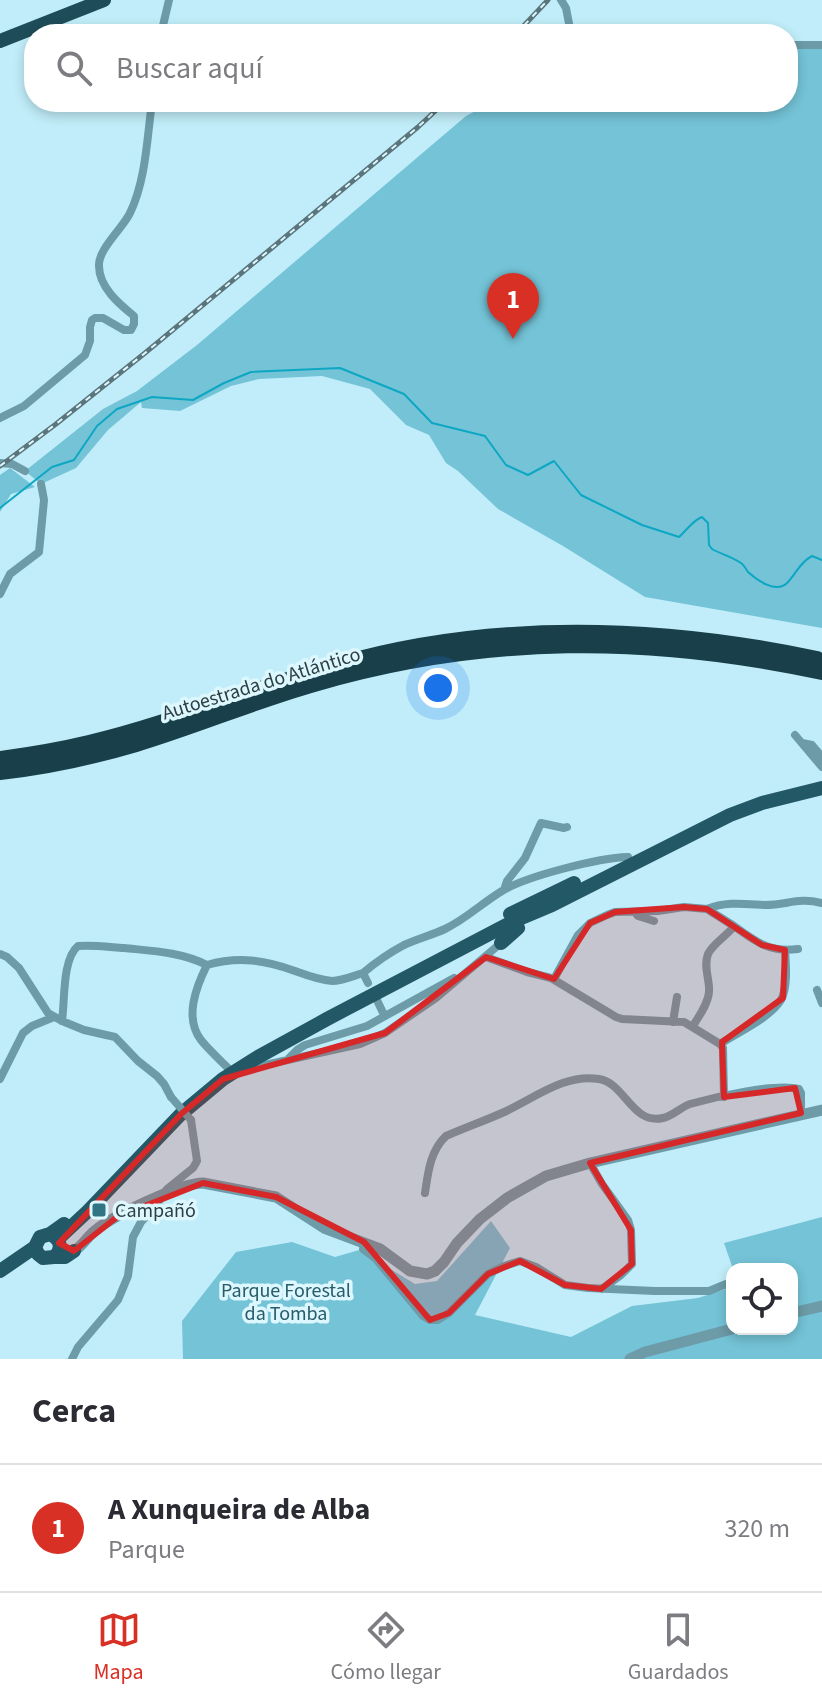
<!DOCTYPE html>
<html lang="es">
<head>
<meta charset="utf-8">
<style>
	body { margin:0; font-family:"Source Sans 3",sans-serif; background:#f2f2f3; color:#2b2b33 }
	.controls { position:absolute; right:24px; bottom:24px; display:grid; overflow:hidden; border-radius:16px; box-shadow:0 4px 12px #0003 }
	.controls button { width:72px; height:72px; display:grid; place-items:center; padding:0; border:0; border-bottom:2px solid #e1e1e2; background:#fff; color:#2b2b33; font:40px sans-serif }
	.you { position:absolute; left:438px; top:688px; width:28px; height:28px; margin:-20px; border:6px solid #fff; border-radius:50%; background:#1a73e8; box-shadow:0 0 0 12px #1a73e833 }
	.badge { display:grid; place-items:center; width:52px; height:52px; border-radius:50%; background:#d93025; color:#fff; font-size:26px; font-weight:700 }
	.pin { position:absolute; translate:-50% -66px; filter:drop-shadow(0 2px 4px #0008) }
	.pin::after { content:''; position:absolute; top:42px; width:28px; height:24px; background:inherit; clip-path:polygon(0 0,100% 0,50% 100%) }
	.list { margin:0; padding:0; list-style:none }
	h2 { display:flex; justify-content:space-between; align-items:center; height:104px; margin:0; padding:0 32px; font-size:34px }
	h2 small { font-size:26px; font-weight:400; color:#7c7c81 }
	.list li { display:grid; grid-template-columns:52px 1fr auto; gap:24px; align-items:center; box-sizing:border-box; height:128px; padding:0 32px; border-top:2px solid #e1e1e2 }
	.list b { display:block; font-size:30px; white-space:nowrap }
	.list p { margin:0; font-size:26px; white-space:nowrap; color:#7c7c81 }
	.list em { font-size:26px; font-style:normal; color:#7c7c81 }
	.icon { flex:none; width:44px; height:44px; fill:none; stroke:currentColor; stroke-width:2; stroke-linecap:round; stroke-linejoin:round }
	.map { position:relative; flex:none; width:822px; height:1359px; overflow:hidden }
	.search { position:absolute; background:#fff; box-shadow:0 4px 12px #0003; left:24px; right:24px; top:24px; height:88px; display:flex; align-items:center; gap:20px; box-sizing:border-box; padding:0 28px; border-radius:32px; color:#7c7c81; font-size:30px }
	.sheet { height:232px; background:#fff }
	nav { display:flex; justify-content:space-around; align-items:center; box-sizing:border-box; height:112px; border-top:2px solid #e1e1e2; background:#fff; font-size:22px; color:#7c7c81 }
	nav a { display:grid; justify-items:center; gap:4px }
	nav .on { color:#d93025 }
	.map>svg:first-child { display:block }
	.green { fill:#74c3d7 }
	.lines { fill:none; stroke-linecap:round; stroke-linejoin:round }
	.stream { stroke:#0da7c4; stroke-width:2 }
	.minor { stroke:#6d9ba8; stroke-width:8 }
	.tertiary { stroke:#6d9ba8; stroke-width:11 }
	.primary { stroke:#235966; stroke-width:14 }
	.trunk { stroke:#1e4c58; stroke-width:14 }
	.motorway { stroke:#19404a; stroke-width:16 }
	.rail-casing { stroke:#5a757b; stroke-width:5 }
	.rail { stroke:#dcf7fe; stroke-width:2; stroke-dasharray:6; stroke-linecap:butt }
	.minor-bridge { stroke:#6d9ba8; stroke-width:8 }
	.marked { fill:#d62828; fill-opacity:0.2; stroke:#d62828; stroke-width:6; stroke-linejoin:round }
	.poi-dot { fill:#317585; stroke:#dcf7fe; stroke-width:3 }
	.labels { text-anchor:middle; stroke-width:7; stroke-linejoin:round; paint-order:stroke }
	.street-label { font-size:20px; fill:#2d3f43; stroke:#dcf7fe }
	.poi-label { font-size:20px; fill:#2d3f43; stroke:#dcf7fe; text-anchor:start }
	.park-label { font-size:20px; fill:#285c69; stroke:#dcf7fe }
</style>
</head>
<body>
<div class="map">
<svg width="822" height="1359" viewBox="0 0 822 1359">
	<rect width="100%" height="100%" fill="#c0edf9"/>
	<path class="green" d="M788,46l34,2v580l-177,-31 -82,-51 -65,-37 -40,-38 -12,-8 -17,-28 -23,-10 -36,-36 -48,-13 -63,3 -28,7 -51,25 -38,-3 -1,-6 -33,28 -32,38 -35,16 -16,-13 78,-62 34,-18 60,-46 269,-229 26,-14h296z
		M10,468l25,19 -24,7 -11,18v-37z
		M822,1217v142h-639l-1,-38 54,-69 56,-10 43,15 24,-7 56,34 22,-3 54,-60 19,27 -35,67 96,22 61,-31 66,-8 28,-9 6,-11v51h60v-60h-59l-9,-26z"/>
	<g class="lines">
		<path class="stream" d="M0,508l52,-41 22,-7 23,-34 20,-17 35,-12 41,3 31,-17 27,-11 89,-4 64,26 28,29 53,13 21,29 22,10 26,-14 27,34 61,30 37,12c8,-7 13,-16 23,-20l6,6 1,22 3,4c9,5 20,8 29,14 3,2 5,6 7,9 9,8 28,22 39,11 9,-9 12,-20 25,-27l10,4"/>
		<path class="minor" d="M561,0l5,8 5,26
			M161,34l8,-34
			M788,45h34
			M0,418l24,-12 61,-51 5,-14v-14l2,-7 3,-2h8l21,12h7l3,-6v-8c-15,-12 -35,-29 -35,-50 -1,-17 24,-38 31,-53 16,-33 17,-75 22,-111
			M0,463l12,1 13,7
			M0,594l10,-20 29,-22 5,-52 -3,-16
			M795,735l27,32
			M802,743l10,2 10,12
			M504,890l3,-9 18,-23 16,-35 23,5 3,-1
			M635,912l3,4 16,5
			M734,926c22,16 36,27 64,23
			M0,954l7,3 12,11 29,45 14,8 22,9 31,7 23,24 19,15 7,8 7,13
			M486,957l41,15 24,6 65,39 6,2 62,3 36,22
			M207,965c31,-9 58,-5 88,6 11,4 24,9 37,10 10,0 21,-5 31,-8l5,10
			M363,973c13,-11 26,-20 41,-28 13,-6 28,-10 41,-16 21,-10 37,-26 57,-38 25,-15 96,-33 126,-34
			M554,979l24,-44 12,-12 17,-8 8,-3 43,-1 26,-4 23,2
			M817,990l5,13
			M376,998l8,17
			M62,1021c3,-20 0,-62 16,-75 16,-1 31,1 46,2 29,3 57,4 83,17 -11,22 -23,53 -6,75 8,10 18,19 27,28
			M673,1022l4,-25
			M693,1026c6,-10 15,-22 16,-34 1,-13 -6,-25 -1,-38 5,-11 19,-18 26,-28l-27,-17c19,-8 38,-5 58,-4 23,0 32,-8 57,-2
			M289,1058l8,-8 8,-5 62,-19 87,-48
			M247,1069l113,-25 25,-11 51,-35 65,-55
			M0,1079l23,-46 9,-7 22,-9
			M724,1097l-1,-49 -3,-4c18,-12 50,-26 61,-44 7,-13 5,-36 4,-50
			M590,1163l12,21 26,36 3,10 1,34 -11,11 -19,14
			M425,1193c3,-20 5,-42 21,-57 18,-8 38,-15 56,-23 30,-13 62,-40 97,-34 26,4 33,46 64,39 10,-2 18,-11 27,-14 25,-7 85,-21 109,-15l2,4v20
			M364,1242l-1,7 12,9 48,58 7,4h8l11,-7 39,-39 16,-8 16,-5 16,6 29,18 23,3 67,3h54l17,-7 6,6
			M72,1359l6,-12 40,-47 10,-24 5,-39 8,-15 14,-15 12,-18 26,-21 4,-7 -6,-41"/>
		<path class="tertiary" d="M74,1251c10,-6 14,-16 23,-22 18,-14 84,-46 106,-46l73,14 48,31 56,21 30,22 17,3 8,-3 9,-9 13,-19 23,-24 27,-21 39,-22 44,-13 232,-53
			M792,1313l30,-7
			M630,1359l15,-7 87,-23"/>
		<path class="primary" d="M510,914l64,-31
			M501,943l17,-15 -4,-7 -4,1
			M58,1239l30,-28 93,-97 42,-35 35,-22 69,-38 187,-98 38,-16 178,-90 32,-12 60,-15
			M35,1247l3,7 5,4 11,-1c9,-7 7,-18 -3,-22
			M54,1257h11l9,-6
			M0,1271l35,-24 5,-10 10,-3 14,-10"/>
		<path class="trunk" d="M0,41l104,-41"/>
		<path class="motorway" d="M0,759c30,-4 60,-9 89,-16 85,-20 165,-55 248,-78 156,-45 323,-39 480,-6
			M0,772c46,-5 92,-15 136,-28 60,-18 118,-43 178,-60 171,-50 335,-49 508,-12"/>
		<defs>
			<path id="rail" d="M516,34l32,-34
				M0,466l56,-42 89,-71 273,-226 27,-25"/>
		</defs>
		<use href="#rail" class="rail-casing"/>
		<use href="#rail" class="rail"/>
		<path class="minor-bridge" d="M171,1097l20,23"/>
	</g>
	<path class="marked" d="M684,907l23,2 55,36 23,5 -2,48 -61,44 2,55 71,-9 6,25 -211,50 41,67 1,34 -31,25 -36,-4 -45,-24 -32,13 -39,39 -19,7 -66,-78 -88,-45 -73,-14 -86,34 -43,34 -15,-8 122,-129 42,-35 162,-46 101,-76 68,22 36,-56 25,-11z"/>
	<rect class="poi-dot" x="91" y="1202" width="16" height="16" rx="4"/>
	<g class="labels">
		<g class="street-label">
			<text transform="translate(261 683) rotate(-17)" y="7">Autoestrada do Atlántico</text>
		</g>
		<g class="poi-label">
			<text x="115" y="1217">Campañó</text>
		</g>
		<g class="park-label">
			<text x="286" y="1297">Parque Forestal<tspan x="286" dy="23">da Tomba</tspan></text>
		</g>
	</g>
</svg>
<div class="controls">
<button><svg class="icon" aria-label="locate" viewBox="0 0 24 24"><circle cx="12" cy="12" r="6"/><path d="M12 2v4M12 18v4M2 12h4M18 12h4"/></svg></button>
</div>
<div class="you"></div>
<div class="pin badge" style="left:513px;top:339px">1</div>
<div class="search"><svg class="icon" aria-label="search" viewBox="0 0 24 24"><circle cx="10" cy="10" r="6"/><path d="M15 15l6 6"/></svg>Buscar aquí</div>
</div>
<section class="sheet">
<h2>Cerca<small></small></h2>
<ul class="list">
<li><span class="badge">1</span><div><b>A Xunqueira de Alba</b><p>Parque</p></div><em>320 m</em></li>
</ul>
</section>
<nav>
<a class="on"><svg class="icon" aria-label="map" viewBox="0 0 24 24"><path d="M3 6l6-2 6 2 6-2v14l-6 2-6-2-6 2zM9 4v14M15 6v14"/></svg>Mapa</a>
<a><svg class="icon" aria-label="directions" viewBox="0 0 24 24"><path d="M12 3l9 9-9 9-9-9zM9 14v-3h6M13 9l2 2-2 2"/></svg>Cómo llegar</a>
<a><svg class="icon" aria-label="saved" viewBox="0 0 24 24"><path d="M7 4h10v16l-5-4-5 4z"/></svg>Guardados</a>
</nav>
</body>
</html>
